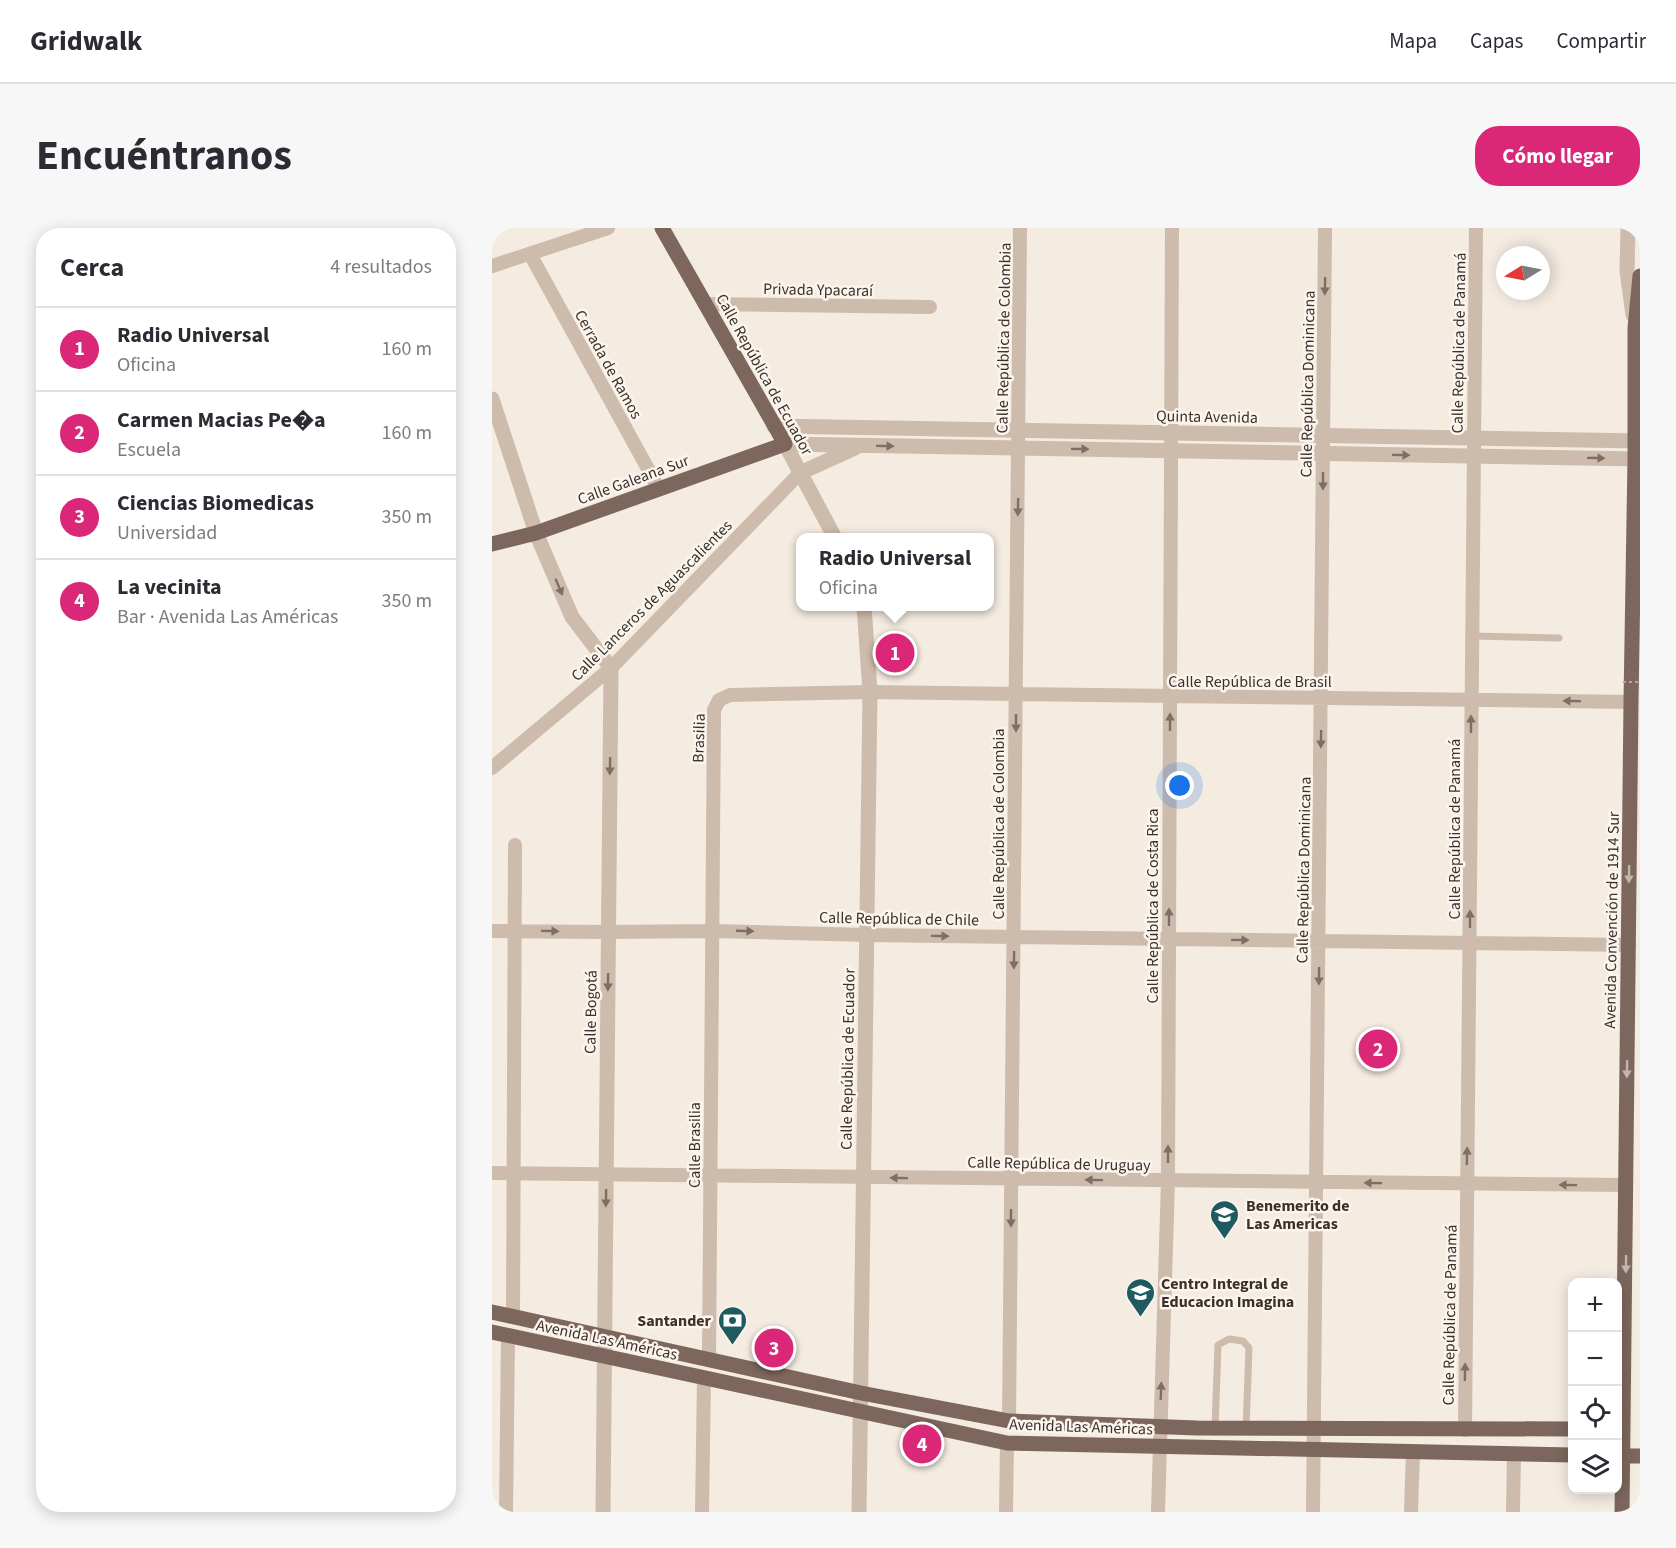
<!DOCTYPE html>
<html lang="es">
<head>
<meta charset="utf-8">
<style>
	body { margin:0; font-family:"Source Sans 3",sans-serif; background:#f7f7f7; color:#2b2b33 }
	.controls { position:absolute; right:18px; bottom:18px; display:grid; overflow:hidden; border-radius:12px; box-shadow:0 3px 15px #0003 }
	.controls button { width:54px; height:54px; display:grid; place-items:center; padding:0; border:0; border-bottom:2px solid #e1e1e2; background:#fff; color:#2b2b33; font:30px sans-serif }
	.compass { position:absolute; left:1004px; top:18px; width:54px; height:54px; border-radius:50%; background:#fff; box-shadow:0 3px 15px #0003; rotate:260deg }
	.you { position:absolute; left:688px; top:558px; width:21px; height:21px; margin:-15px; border:4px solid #fff; border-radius:50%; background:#1a73e8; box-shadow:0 0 0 9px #1a73e833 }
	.badge { display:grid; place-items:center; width:39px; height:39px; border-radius:50%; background:#db2777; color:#fff; font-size:20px; font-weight:700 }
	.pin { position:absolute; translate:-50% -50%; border:3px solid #fff; box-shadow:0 2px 6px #0006 }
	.popup { position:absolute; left:304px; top:305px; width:198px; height:78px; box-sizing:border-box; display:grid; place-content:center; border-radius:12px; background:#fff; filter:drop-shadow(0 2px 4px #0005); font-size:20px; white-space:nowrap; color:#7c7c81 }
	.popup b { font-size:22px; color:#2b2b33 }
	.popup::after { content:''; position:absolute; left:50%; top:100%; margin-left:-12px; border:12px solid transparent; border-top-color:#fff }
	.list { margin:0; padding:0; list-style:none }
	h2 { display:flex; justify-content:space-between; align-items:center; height:78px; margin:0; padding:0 24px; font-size:26px }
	h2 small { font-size:20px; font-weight:400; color:#7c7c81 }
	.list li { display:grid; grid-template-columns:39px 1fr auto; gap:18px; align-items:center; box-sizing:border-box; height:84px; padding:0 24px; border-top:2px solid #e1e1e2 }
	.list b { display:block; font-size:22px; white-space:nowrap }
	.list p { margin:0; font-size:20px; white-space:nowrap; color:#7c7c81 }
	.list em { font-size:20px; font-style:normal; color:#7c7c81 }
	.icon { flex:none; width:33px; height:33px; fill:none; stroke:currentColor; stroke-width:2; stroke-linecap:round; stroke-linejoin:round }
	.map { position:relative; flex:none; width:1148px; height:1284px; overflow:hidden; border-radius:24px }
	header { display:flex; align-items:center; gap:36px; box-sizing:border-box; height:84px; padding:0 30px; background:#fff; border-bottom:2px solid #e1e1e2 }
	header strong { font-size:28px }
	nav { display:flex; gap:33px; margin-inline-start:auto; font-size:21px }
	.intro { display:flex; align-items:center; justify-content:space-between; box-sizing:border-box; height:144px; padding:0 36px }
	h1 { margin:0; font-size:42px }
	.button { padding:15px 27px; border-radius:24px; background:#db2777; color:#fff; font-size:21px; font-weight:700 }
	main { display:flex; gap:36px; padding:0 36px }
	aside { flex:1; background:#fff; border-radius:24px; box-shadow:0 3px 15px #0003 }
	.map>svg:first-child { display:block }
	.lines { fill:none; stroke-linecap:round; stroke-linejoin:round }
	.service { stroke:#cdbbac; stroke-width:7 }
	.minor { stroke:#cdbbac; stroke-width:14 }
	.tertiary { stroke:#cdbbac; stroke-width:15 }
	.primary { stroke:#7d675c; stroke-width:15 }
	.path-bridge { stroke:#b9a596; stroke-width:2; stroke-dasharray:3 3; stroke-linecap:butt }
	.oneway { fill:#7d6f65 }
	.oneway2 { fill:#c2b5ac }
	.labels { text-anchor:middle; stroke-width:5; stroke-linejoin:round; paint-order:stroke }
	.street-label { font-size:16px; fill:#3b302b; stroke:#fbf5ee }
	.poi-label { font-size:16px; font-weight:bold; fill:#3b302b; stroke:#fbf5ee; text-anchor:start }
</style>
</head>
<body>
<header>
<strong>Gridwalk</strong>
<nav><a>Mapa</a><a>Capas</a><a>Compartir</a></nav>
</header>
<div class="intro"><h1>Encuéntranos</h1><a class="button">Cómo llegar</a></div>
<main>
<aside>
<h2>Cerca<small>4 resultados</small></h2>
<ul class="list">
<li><span class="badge">1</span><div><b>Radio Universal</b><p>Oficina</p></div><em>160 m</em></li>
<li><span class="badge">2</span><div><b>Carmen Macias Pe�a</b><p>Escuela</p></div><em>160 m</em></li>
<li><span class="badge">3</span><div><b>Ciencias Biomedicas</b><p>Universidad</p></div><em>350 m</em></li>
<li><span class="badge">4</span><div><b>La vecinita</b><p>Bar · Avenida Las Américas</p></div><em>350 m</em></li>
</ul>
</aside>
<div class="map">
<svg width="1148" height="1284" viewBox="0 0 1148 1284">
	<rect width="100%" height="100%" fill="#f4ebe1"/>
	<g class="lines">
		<path class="service" d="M980,408l87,2
			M723,1200l3,-83 11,-6 14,2 6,7 -3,81"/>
		<path class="minor" d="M38,26l129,235
			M0,38l116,-38
			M213,76l225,3
			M0,540l119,-100 189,-195
			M0,703l116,1 104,-1 155,4 762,10
			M0,945l1134,12
			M21,1089l2,-472
			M217,1132l5,-650 5,-10 11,-5 140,-3 761,10
			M517,1193l11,-1193
			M973,1202l11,-1202
			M14,1284l2,-176
			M210,1284l2,-134
			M514,1284l1,-69
			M666,1284l10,-332 4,-952
			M821,1284l12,-1284
			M919,1284l2,-60
			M1021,1284l1,-58"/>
		<path class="tertiary" d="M1136,0l-1,43 6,44
			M0,171l44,134 36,84 39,51 -8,844
			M282,198l866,15
			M308,245l55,-25
			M343,310l-50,-94 855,15
			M367,1284l11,-820 -6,-86"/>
		<path class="primary" d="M0,316l44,-11 249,-89 -123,-216
			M0,1084l369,81 148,28 188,7 375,1
			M0,1104l515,111 565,12
			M1126,1228h22
			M1130,1284l9,-810 4,-243v-131l5,-52"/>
		<path class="path-bridge" d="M1131,454h17"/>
	</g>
	<defs><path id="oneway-solid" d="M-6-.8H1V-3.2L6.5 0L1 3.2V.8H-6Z" transform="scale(1.5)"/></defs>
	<g class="oneway">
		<use href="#oneway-solid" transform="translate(833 58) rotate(91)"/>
		<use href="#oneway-solid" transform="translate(393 218) rotate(1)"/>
		<use href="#oneway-solid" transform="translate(588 221) rotate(1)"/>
		<use href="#oneway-solid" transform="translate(909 227) rotate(1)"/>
		<use href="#oneway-solid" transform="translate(1104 230) rotate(1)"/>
		<use href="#oneway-solid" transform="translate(831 253) rotate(90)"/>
		<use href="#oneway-solid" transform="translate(526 279) rotate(91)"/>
		<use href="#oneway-solid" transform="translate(67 359) rotate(67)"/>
		<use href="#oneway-solid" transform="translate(1080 473) rotate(-179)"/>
		<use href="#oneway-solid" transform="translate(678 494) rotate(-90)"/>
		<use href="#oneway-solid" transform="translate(524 495) rotate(90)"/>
		<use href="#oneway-solid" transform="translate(979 496) rotate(-90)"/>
		<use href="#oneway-solid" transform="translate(829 511) rotate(91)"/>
		<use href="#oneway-solid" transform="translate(118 538) rotate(91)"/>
		<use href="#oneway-solid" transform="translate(677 689) rotate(-90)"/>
		<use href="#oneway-solid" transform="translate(978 691) rotate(-90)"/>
		<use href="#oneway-solid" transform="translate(58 703) rotate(1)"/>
		<use href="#oneway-solid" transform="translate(253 703) rotate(2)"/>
		<use href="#oneway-solid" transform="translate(448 708) rotate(1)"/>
		<use href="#oneway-solid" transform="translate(748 712) rotate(1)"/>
		<use href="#oneway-solid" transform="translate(522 732) rotate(91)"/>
		<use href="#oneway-solid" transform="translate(827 748) rotate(91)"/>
		<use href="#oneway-solid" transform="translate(116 754) rotate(91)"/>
		<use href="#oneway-solid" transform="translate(676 926) rotate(-90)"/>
		<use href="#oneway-solid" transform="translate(975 928) rotate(-89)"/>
		<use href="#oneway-solid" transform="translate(407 950) rotate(-179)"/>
		<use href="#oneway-solid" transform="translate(602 952) rotate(-179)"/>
		<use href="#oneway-solid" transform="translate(881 955) rotate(-179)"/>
		<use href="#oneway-solid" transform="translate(1076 957) rotate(-179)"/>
		<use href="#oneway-solid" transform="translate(114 970) rotate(91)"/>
		<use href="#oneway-solid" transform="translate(519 990) rotate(90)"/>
		<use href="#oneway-solid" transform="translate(973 1144) rotate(-89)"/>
		<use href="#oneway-solid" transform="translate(669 1163) rotate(-88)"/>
	</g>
	<g class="oneway2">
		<use href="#oneway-solid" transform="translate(1137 646) rotate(91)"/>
		<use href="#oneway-solid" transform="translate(1135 841) rotate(91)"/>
		<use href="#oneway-solid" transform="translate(1134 1036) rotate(91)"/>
	</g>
	<defs>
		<symbol id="school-pin" viewBox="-11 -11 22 30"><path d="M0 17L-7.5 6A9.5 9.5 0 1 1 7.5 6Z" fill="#1f5a5e" stroke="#fbf5ee"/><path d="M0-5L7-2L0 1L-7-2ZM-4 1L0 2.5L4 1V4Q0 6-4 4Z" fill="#fff"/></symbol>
		<symbol id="bank-pin" viewBox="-11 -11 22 30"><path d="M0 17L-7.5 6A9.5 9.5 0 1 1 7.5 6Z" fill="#1f5a5e" stroke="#fbf5ee"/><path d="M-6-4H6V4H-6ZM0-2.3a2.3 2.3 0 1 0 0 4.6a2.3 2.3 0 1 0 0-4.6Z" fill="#fff"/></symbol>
	</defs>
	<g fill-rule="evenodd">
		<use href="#school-pin" x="716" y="970" width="33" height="45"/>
		<use href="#school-pin" x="632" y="1048" width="33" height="45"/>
		<use href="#bank-pin" x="224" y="1076" width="33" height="45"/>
	</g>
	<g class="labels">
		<g class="street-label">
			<text transform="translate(326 61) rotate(1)" y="6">Privada Ypacaraí</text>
			<text transform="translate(511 110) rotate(-89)" y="6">Calle República de Colombia</text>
			<text transform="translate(966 115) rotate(-89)" y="6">Calle República de Panamá</text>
			<text transform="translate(117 136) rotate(61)" y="6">Cerrada de Ramos</text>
			<text transform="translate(273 146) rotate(61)" y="6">Calle República de Ecuador</text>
			<text transform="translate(815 156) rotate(-89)" y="6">Calle República Dominicana</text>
			<text transform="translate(715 188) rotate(1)" y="6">Quinta Avenida</text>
			<text transform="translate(141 251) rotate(-20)" y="6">Calle Galeana Sur</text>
			<text transform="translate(159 372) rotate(-45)" y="6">Calle Lanceros de Aguascalientes</text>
			<text x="758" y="459">Calle República de Brasil</text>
			<text transform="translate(206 510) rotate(-88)" y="6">Brasilia</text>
			<text transform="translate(506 596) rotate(-90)" y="6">Calle República de Colombia</text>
			<text transform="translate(962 601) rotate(-90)" y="6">Calle República de Panamá</text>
			<text transform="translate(811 642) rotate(-89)" y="6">Calle República Dominicana</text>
			<text transform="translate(660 678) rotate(-90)" y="6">Calle República de Costa Rica</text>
			<text transform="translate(407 690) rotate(1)" y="6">Calle República de Chile</text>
			<text transform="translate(1119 692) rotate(-89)" y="6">Avenida Convención de 1914 Sur</text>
			<text transform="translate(98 784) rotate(-89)" y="6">Calle Bogotá</text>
			<text transform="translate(355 831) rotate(-89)" y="6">Calle República de Ecuador</text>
			<text transform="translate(202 917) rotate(-90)" y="6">Calle Brasilia</text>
			<text transform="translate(567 935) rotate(1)" y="6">Calle República de Uruguay</text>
			<text transform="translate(957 1087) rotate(-89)" y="6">Calle República de Panamá</text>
			<text transform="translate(115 1111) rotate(12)" y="6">Avenida Las Américas</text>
			<text transform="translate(589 1198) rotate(2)" y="6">Avenida Las Américas</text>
		</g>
		<g class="poi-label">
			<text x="754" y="983">Benemerito de<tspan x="754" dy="18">Las Americas</tspan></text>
			<text x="669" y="1061">Centro Integral de<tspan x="669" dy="18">Educacion Imagina</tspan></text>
			<text x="219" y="1098" text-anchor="end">Santander</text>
		</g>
	</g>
</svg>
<div class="controls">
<button>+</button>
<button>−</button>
<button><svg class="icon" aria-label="locate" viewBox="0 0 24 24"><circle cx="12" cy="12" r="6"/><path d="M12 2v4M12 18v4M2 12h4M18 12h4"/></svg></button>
<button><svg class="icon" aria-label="layers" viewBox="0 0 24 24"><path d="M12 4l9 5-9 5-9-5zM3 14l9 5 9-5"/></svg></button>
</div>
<svg class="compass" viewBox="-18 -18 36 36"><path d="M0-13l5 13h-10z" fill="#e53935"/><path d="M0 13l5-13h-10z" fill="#7c7c81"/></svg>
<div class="you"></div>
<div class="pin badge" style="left:403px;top:425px">1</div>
<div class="popup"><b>Radio Universal</b>Oficina</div>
<div class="pin badge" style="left:886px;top:821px">2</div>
<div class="pin badge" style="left:282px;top:1120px">3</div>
<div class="pin badge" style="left:430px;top:1216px">4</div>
</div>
</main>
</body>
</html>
